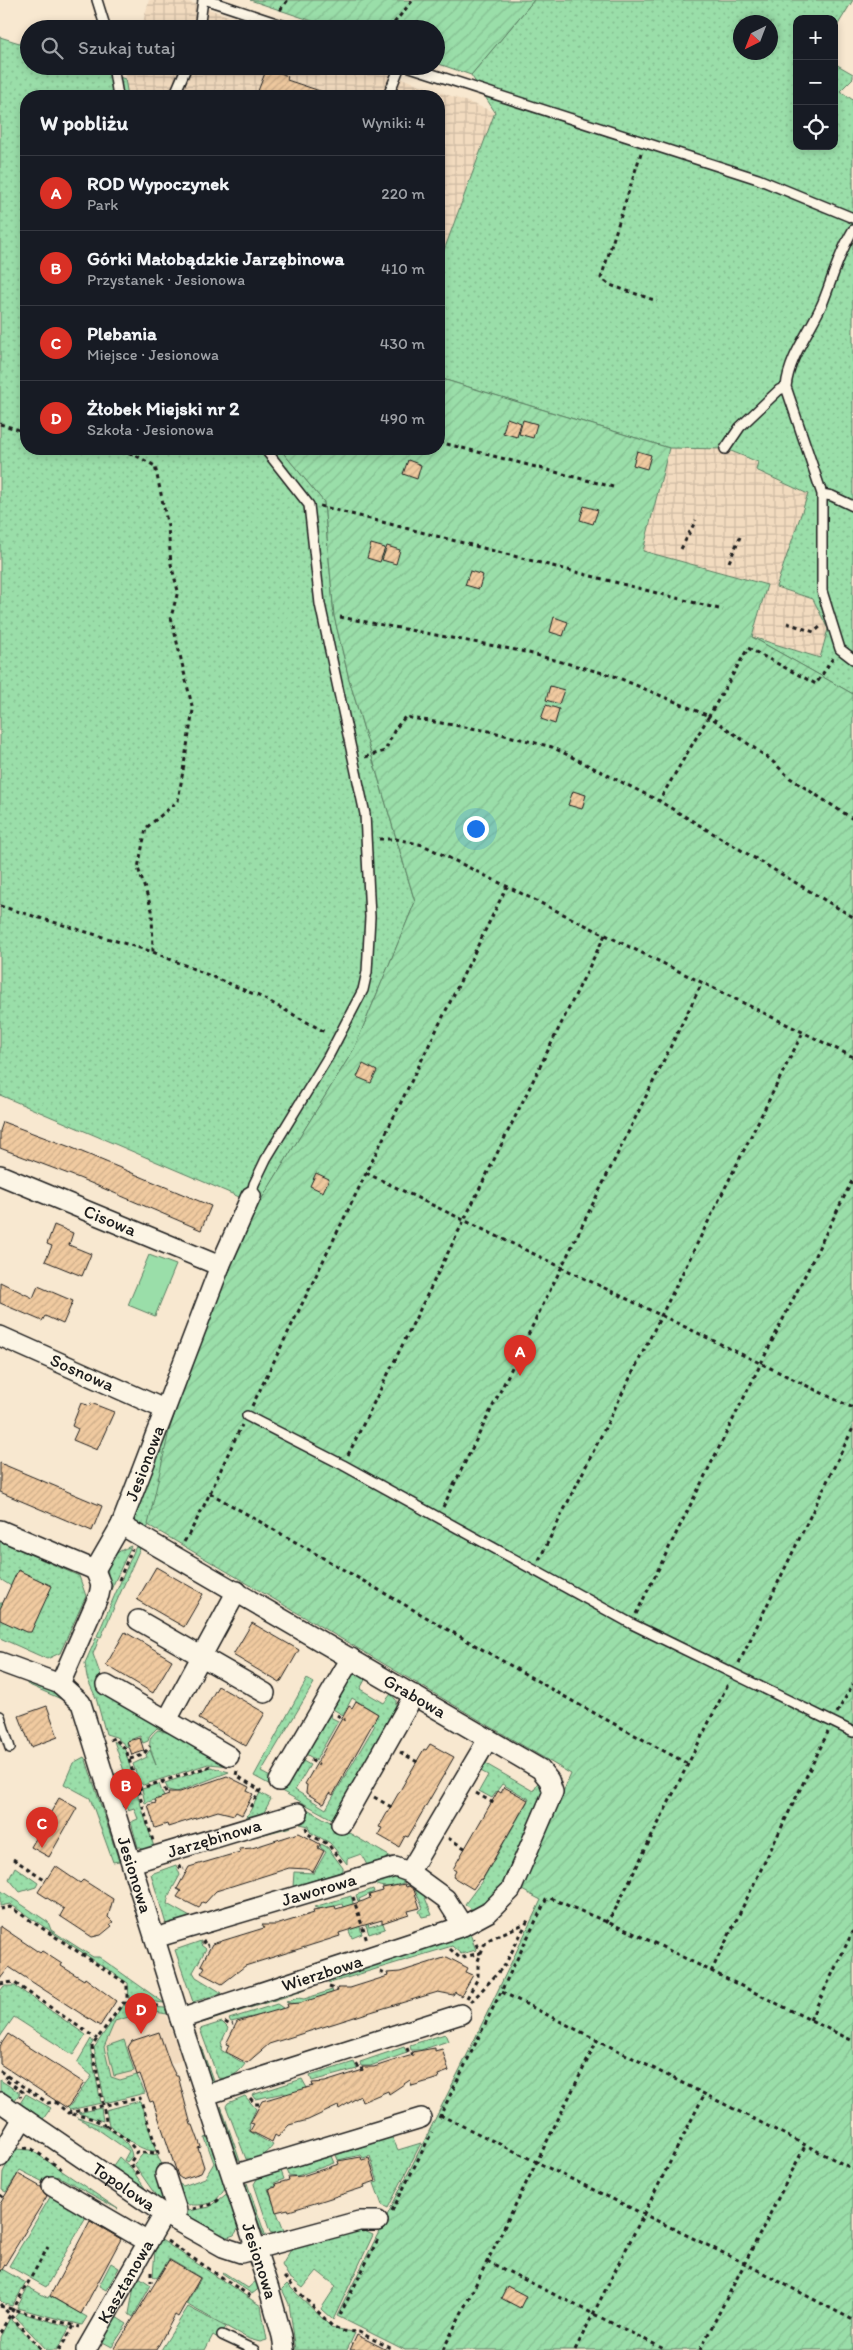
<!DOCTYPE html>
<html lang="pl">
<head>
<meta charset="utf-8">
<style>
	body { margin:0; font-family:Itim,sans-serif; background:#242831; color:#f1f3f6 }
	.controls { position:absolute; right:15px; top:15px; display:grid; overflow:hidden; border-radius:10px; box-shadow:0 2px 8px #0003 }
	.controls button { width:45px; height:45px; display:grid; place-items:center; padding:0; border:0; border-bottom:1px solid #363941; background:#171b24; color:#f1f3f6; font:25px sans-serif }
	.compass { position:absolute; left:733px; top:15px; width:45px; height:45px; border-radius:50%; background:#171b24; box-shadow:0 2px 8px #0003; rotate:222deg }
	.you { position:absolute; left:475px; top:828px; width:18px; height:18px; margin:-12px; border:4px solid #fff; border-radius:50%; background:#1a73e8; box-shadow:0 0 0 8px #1a73e833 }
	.badge { display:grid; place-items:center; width:32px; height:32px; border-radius:50%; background:#d93025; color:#fff; font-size:16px; font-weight:700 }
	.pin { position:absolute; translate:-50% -41px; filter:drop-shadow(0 1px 2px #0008) }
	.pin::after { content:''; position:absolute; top:26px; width:18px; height:15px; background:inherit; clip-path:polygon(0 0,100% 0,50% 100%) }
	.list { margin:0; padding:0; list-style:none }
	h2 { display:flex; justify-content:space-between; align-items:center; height:65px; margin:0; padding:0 20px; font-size:21px }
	h2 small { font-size:16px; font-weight:400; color:#9ea1a6 }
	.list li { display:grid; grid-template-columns:32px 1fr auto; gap:15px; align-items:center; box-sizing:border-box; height:75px; padding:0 20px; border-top:1px solid #363941 }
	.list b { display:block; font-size:19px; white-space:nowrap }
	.list p { margin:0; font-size:16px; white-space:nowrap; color:#9ea1a6 }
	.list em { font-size:16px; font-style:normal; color:#9ea1a6 }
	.icon { flex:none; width:28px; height:28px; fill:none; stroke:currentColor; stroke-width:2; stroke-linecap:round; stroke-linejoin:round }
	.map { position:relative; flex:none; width:853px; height:2350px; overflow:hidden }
	.search { position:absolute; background:#171b24; box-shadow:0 2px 8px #0003; left:20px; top:20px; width:425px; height:55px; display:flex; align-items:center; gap:12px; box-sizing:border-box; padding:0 18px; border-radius:28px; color:#9ea1a6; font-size:19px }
	.panel { position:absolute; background:#171b24; box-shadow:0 2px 8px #0003; left:20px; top:90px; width:425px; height:365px; border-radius:20px }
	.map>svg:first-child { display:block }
	.built { fill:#f2dbbf }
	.industrial { fill:url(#industrial-grid) }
	.grass { fill:url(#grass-dots); stroke:#5b7d62; fill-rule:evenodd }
	.garden { fill:url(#garden-furrows); stroke:#5b7d62 }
	.pitch { fill:#9adea9; stroke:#5b7d62 }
	.building { fill:url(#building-hatch); stroke:#1c1c1c }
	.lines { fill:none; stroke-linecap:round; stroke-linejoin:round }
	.service-casing { stroke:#1c1c1c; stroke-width:12 }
	.minor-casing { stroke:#1c1c1c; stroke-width:22 }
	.path { stroke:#1c1c1c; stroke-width:3; stroke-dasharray:4 4; stroke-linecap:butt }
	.service { stroke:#fcf5e5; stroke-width:9 }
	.minor { stroke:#fcf5e5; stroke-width:19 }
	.labels { text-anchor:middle; stroke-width:4; stroke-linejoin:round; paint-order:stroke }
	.street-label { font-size:18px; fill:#1c1c1c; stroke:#fcf5e5 }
</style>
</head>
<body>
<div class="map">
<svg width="853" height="2350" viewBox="0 0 853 2350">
	<defs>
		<pattern id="industrial-grid" width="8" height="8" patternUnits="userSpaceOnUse" patternTransform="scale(1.25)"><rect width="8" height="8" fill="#f2dbbf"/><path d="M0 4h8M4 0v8" fill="none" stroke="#cfbba4"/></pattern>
		<pattern id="grass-dots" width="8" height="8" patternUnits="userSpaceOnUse" patternTransform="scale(1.25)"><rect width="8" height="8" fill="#9adea9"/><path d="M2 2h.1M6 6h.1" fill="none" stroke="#84be91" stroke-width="1.8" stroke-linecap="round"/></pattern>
		<pattern id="garden-furrows" width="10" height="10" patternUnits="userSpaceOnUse" patternTransform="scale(1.25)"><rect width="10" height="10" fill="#9adea9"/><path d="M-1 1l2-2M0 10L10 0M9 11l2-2" fill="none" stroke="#84be91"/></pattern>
		<pattern id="building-hatch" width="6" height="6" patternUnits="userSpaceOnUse" patternTransform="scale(1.25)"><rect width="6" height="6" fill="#f0caa0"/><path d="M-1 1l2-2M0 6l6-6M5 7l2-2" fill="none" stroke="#cdad89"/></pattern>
	</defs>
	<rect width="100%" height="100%" fill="#f8e8d0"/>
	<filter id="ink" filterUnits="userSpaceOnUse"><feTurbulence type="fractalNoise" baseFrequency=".02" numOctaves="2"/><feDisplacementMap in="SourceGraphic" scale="10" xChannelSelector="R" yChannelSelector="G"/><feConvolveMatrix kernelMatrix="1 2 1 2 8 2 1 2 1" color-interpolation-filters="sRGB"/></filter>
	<g filter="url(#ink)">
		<path class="built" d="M149,2011l16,3 18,46 -63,20 -9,-3 -7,-30 11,-26z"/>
		<path class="industrial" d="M149,0h35l80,29h-123z
			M129,66h239l127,46 -56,152v-168h-311l-3,-17z
			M669,448l56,1 33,13 -2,8 53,24 -33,93 37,12 15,30 -9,29 -67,-21 14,-52 -124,-34z"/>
		<path class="grass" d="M534,0h319l-19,31v-12h-37v127h37v-83l19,11v4l-13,13 13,9v594l-101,-57 68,21 8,-29 -15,-30 -37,-12 32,-93 -52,-24 2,-8 -32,-13 -57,-1 -230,-70v-114l56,-152 -24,-37zM740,22h30v30h-30z
			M0,37l29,9v20h59l37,13 3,17h-102v353h254l44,53 10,114 15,63 66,223 -61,147 -96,156 -258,-110z
			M206,1324l-58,203 -2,3 -9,-5 -4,-10z
			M0,1541l79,35 7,20 -26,57 -13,6 -47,-21v-35h3l8,-17 -11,-7z
			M137,1544l4,2 -40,91 -4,-1z
			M131,1546l-22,48c1,-26 -11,-35 22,-48z
			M96,1638l3,1 -6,15 14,40 125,72 -24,-2 -65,21 -4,-3 -6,-18 14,-7 -1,-2 4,-5 6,15c-5,-15 -12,-25 2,-35l11,3 -12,-5 -7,7 -2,6 -5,2 -3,-7 -13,5 1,7 -12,-11 -10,-3 -10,-36 -9,-20 -2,-15z
			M355,1674l11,4 -6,11 24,14 7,-9 5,6v8l-62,112 -80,-44 53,-97 7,4 -53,89 24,13 17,-29 3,2 -2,3 7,4 -15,25 31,19 49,-84 -2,-2 5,-9 -26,-16 -9,17 -12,-7 18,-32z
			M28,1680l24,10 9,9 -34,-15z
			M328,1711l3,2 -1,4 8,4 -22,39 -12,-7z
			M114,1741l11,9 8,27 -18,5 -3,-7 12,-4z
			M489,1753l2,1 -5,10 47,27 7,-12 5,7 -4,15 -42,93 -22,19 -12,-9 17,-23 47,-82 -27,-15 -10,14 -13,-7 9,-16 -11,-6z
			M84,1757l2,3 33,101 -6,1 -23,-64 -26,-14 9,-21z
			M211,1767l18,5 -52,20 -9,-2 -3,-7z
			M134,1783l20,64 -11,3 -5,-3 -7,-25 7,-3 -4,-11 -6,2 -7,-24z
			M159,1784l5,13 -19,6 -3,-14z
			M260,1793l11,6 -9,17 -17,4z
			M302,1806l89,51 -24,8 -6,-11 -14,5v5l-17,-21 -20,-11 -1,-6 -9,-2 6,-3z
			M288,1826l3,1 -67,18z
			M321,1844l6,3 16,21v3l-50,16 1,-15 20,1 12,-21 -6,-5z
			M176,1865l4,10 -11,20 -2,9 25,14 -26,6 -15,-50z
			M15,1867l23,16 -2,4 -16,5 -11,-13z
			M402,1874l19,14 11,27 -10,2 -3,-6 4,-3 -11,-25 -5,2 -1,-3c-11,4 -23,8 -33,1z
			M373,1889l1,3 -15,7 10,28 14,-4 2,6 -16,5 -13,-39z
			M0,1890l48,32 3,8 42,27h6l65,46 -35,-4 -1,-16 -118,-79 -10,2z
			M351,1896l11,38 -10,4 -3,-7 2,-3 -9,-24 -20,6 -8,-3z
			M469,1931l7,19 -15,4 -9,-8 -122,37 -4,-2 -10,3 -1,-2z
			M201,1941v4l5,4 -13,23 3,5 26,16 -29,9 -18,-52z
			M310,1983l1,3 -14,7 -98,31 -2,-6z
			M4,1986h11l71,49 -13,20 -59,-38 -14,20v-46z
			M332,1990l1,3c-8,2 -14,6 -22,8l-1,-2 -13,6 -11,-3 12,-4 6,1z
			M277,2004l6,4 -21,9 -1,-2 -30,7 -2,-3z
			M123,2005l42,3 2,6 -18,-3 -34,10 -11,26 7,30 9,3 17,-5 8,18 -40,10 -11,-55z
			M222,2022l6,6 -7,15 1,1 -1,6 24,14c-6,9 -16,16 -27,14l-18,-49z
			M445,2034l3,7 -27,9h-10l-1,-5z
			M91,2039l2,3 -3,5 11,56 -31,7 -6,-6 5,3 23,-31 -15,-13z
			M124,2040l10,31 -20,5 -7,-30z
			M199,2041l15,42 -4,-2 -13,-39z
			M404,2047l3,6 -37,13h-9l-1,-4z
			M354,2062l3,7 -45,12 -2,-5z
			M302,2079l5,9 -20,7 -3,-2 -29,6 -3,-4z
			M0,2080l20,13 -6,8 -14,-9z
			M26,2094l25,14 -8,11 -24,-14z
			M245,2096l11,13 -7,15 1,1 -1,6 24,14c-6,10 -16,16 -27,14l-20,-53 2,-3z
			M140,2101l16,50c-19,0 -32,-16 -47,-26l-3,-15z
			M221,2106l19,55 -3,-2z
			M101,2108l2,13 -25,-8z
			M77,2118c17,3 53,17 55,38l-5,6 -3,-2 5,-9 -36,-25z
			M208,2137l18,50c-4,4 -6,9 -10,13 -10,7 -25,5 -36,4l-7,-23 10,5 22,-8 9,-15 -9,-25z
			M392,2137l6,13 23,-7 -33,65 -6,-3 -8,-22 4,-1 -8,-26 -7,2 -2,-3 -23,5 -2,-5z
			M15,2149l16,1 87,59 -60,-33 -7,10 -31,-16 -14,22 -4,-2 1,-18z
			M143,2154l7,1 7,-1 5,11 4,39 -7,-4 -25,-36z
			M331,2156l3,7 -37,13 -9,-1 -2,-5z
			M119,2157l11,10 17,24 -35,-24z
			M281,2171l3,8 -10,4 1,3 -7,3 16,42 -10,3 -4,-2 -16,-48 3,-5z
			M247,2183l19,54 -3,-3 -17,-46z
			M229,2192l10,36 -5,7 -9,3 -39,-21 -3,-5 27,-5z
			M52,2194l35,21 -41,72 -37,-21z
			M358,2228l15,7 -40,85 -12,-11 15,-23 -19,-15 -14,17 -14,-11 -7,-12 10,-17z
			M160,2239l101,67 6,34 -7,2 -11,-3 -63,-35 15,-26 -32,-19 -12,19 -4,-2 2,-26z
			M111,2263l8,5 -13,22 -7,-4z
			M0,2268l26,15 -14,23 -8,-2 -4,-4z
			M223,2272l25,16 9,-8 4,7 -9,7 -30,-21z
			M139,2277l12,8 -18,32 -4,-3 5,-28z
			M287,2284l44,43 24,6 -8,17h-51l-7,-46 -7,-15z
			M28,2287l20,11 1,-2 38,21 -5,8 -65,-17z
			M188,2307l38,20 -8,11 -5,-3 -8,15h-44z
			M18,2312l52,15 -13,23h-10l-32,-34z
			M116,2317l11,7 -15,23 -11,-6z
			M10,2318l31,32h-41v-13z"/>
		<path class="garden" d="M250,0h284l-63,75 -35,-12v-34h-100z
			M439,378l230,70 -26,103 124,34 -15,52 101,57v1656h-448l-68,-34 132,-265 72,-151 -21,-11 51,-115 -423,-249 21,-94 36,-109 53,-117 96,-156 61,-147 -66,-223 -15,-63 -10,-114 -44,-53h159z"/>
		<path class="pitch" d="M149,1255l27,10 -21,51 -27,-11z"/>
		<path class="building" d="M267,68l21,8 -1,4 42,14 -1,2h-72z
			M507,418l14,5 -4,14 -14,-4z
			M523,420l14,4 -4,14 -14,-4z
			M637,451l14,4 -4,14 -14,-4z
			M408,460l13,5 -4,14 -14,-5z
			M584,506l14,4 -5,14 -13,-4z
			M371,544l14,4 -5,14 -13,-4z
			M387,546l13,4 -4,14 -14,-4z
			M470,571l13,4 -4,14 -14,-4z
			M554,617l14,5 -5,14 -13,-4z
			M550,686l14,4 -5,14 -13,-4z
			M546,705l13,4 -4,15 -14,-5z
			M573,791l13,4 -4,14 -14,-4z
			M363,1064l14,7 -6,12 -14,-6z
			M3,1122l67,25 141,59 -10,24 -122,-52 -79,-30v-17z
			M316,1173l13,6 -6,13 -13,-6z
			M54,1225l19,8 -4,12 22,9 -9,22 -37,-15 7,-15 -5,-2z
			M0,1282l33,16 5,-12 35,15 -10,23 -18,-8 -3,5 -42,-18z
			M81,1403l9,3 1,-3 23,9 -17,38 -24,-10 5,-11 -6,-3z
			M0,1463l102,43 -10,25 -92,-39z
			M156,1567l47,27 -19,33 -47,-27z
			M18,1570l34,16 -21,46h-5l-26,-12v-11z
			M252,1623l47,27 -19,33 -47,-28z
			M125,1632l47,28 -19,33 -47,-28z
			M218,1686l47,27 -19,33 -47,-27z
			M356,1701l22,13 -45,81 -3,-2 -6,11 -18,-11 1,-8 -2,-1 44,-78 3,2z
			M47,1706l11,31 -27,10 -12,-31z
			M140,1738l4,13 -12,4 -5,-14z
			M430,1744l24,13 -46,80 -3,-1 -6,11 -21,-12 4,-7 -3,-1 45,-78 2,1z
			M227,1776l22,11 -2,4 6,3 -11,21 -6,-3 -2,3 -16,-4 -50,16 -1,-3 -12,4 -7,-23 8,-2 -1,-3 14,-5 -1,-3h12z
			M504,1787l24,13 -46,80 -2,-1 -7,10 -20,-12 3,-6 -3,-2 45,-78 3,2z
			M59,1798l18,10 -28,49 -18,-10z
			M299,1833l21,11 -2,4 6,3 -11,21 -6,-3 -18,-1 -16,5 -57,18 -11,12 -3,-1 -3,6 -22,-11 4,-6 -4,-2 12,-22 51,-15 -1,-3 13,-1z
			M55,1866l25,17 3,-3 30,19 -5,18 5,5 -3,2 2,2 -11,9 -9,2 -32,-21 4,-7 -26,-17z
			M405,1884l1,3 3,-1 5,4 6,18 -12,3 1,3 -27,9v-3l-24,7 -19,6 1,3 -95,30 -23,18 -21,-11 4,-6 -4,-2 11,-21 52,-16 -2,-3h14l38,-12 -1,-3 22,-4 1,3 27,-8 7,-3 -1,-3 14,-4 -1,-3z
			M0,1926l40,27 2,-2 20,13 -1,2 23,14 1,-2 31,23 -16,25 -91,-59 -9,12z
			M447,1957l21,11 -2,4 7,3 -12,21 -6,-4 -2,3 -15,-3 -74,22 -95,30 -22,19 -21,-11 3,-7 -3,-1 11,-22 51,-15 -1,-3 13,-1 38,-12 -1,-3h13l38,-12 -1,-3 13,-1z
			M159,2032l11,32 6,12h2l13,49h2l8,22 -3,1 6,19 -3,6 -19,6 -4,-3 -25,-75 -3,1 -10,-28 -3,1 -9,-28 4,-6z
			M8,2034l76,49 -17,25 -67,-44v-18z
			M435,2048v3l7,-2 7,22 -11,4 1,3 -27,8 -2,-6 -21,14 -1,-3 -26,11 -2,-6 -21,13 -1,-3 -30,14 -19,5 -11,12 -3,-2 -3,7 -22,-11 4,-7 -4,-1 12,-22 51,-15 -1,-3 13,-1 38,-12 -1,-3h12l25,-8 14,-4 -1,-3z
			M361,2157l1,3 7,-2 7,23 -12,4 1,2 -50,16 -26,8 -1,-2 -12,3 -7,-23 7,-2 -1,-3 14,-4 -1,-3 14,-1 37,-12 -1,-3z
			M18,2174l23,13 6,9 -47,77v-69z
			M90,2221l31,18 -40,75 -31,-18z
			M169,2260l31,18 -22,39 -3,-2 -19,35h-42z
			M507,2286l19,10 -6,12 -19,-10z
			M357,2335l30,15h-37z"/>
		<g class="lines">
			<defs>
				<path id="service" d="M97,0l9,29
					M207,0l87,29
					M199,29l4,-29
					M113,66l5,30
					M407,66l351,113 95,39
					M174,96l13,-30
					M388,96l12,-30
					M853,230c-14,23 -20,47 -30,72 -12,28 -34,54 -37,85l36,107v97l18,58 13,10
					M725,449l15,-22 39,-37 7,-3
					M822,494l10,2 21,10
					M251,1196l3,-12 12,-25 62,-102 35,-67 4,-18 3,-55 -5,-103 -45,-210 -11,-99 -44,-56
					M247,1416l96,49 289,159 221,108
					M0,1716l10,32
					M222,2335l32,15"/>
				<g id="minor">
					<path id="s1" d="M0,1175l220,91"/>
					<path id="s2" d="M0,1336l164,73"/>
					<path id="s3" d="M121,1525l419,244 9,11 4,12 -42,98 -22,22 -26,14 -283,93"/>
					<path d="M0,1530l95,40"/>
					<path id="s4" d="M95,1570l26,-45 99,-259 31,-70"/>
					<path d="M138,1620l127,73"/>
					<path id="s5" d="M0,1662l60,22 21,19 99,316 89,270 13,47 2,14"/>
					<path d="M60,1684l39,-89 2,-10 -6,-15"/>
					<path d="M106,1685l123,71"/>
					<path d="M167,1720l70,-129"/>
					<path d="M279,1781l72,-123"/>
					<path d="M341,1824l73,-129"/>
					<path id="s6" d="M132,1863l166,-50"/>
					<path d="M413,1866l75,-127"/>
					<path id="s7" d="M155,1938l240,-71 14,5 37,27 17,27"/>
					<path d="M206,2095l255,-81"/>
					<path id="s8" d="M0,2102l164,112 59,33 18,6 118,-32h19"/>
					<path d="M0,2157l23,-39"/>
					<path d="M165,2174l12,37 -4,8"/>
					<path d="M233,2175l188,-57"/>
					<path d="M52,2186l96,56"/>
					<path id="s9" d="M86,2350l78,-136"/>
				</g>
			</defs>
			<use href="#service" class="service-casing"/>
			<use href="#minor" class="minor-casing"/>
			<path class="path" d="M280,10l8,-10
				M389,29l24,-29
				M641,153l-40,125 9,7 47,16
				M0,424l26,8
				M439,442l174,45
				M105,449l30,6 20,11 13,61 3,37 7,27 -7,26 22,93 -15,91 -32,27 -8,40 14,42 1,42
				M320,506l403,104
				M681,549l15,-29
				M729,562l11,-25
				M340,617l181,34 93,25 95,40 -50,85
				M787,623l27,9 6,-5
				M833,658l-17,26 -68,-36 -39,68 62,44 19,18 63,41
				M365,757l20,-6 10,-22 10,-12 84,14 63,16 107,54 194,116
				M379,839h17l27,6 430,212
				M0,906l153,46 108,45 66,36
				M366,1173l487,235
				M252,1406l255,-520
				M348,1455l257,-520
				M210,1493l364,209 114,62
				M443,1507l259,-524
				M184,1542c23,-37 38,-78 58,-117
				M539,1560l264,-528
				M119,1580l13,-31
				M636,1614l217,-435
				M739,1663l114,-235
				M837,1713l16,-29
				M337,1715l8,5
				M110,1740l4,-2 12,11 27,92
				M400,1752l19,11
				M130,1759l13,-4 7,-9
				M311,1760l8,5
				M237,1771l-1,4 24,15 -11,19
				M162,1781l5,14 1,-1
				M124,1783l12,-3
				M138,1789l73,-23
				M476,1793l19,11
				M374,1797l19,11
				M306,1827l2,7 20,10 16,21
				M448,1838l20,12
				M13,1859l33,21
				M179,1865l2,5 3,-1
				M353,1897l14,44
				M0,1909l10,-2 117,77v19
				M605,1923l9,-11 114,-228
				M205,1941l-2,2 2,3 3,-1
				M450,1949l10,9 20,-5 -6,-14
				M380,1972l8,3
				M711,1972l117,-240
				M0,1984l13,-2 84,57
				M329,1987l9,3
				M502,1992l351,177
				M467,1998l11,-20v-17l6,-16 6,-6 36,-16
				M471,2002l34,-37 24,-47
				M810,2020l43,-89
				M225,2022l5,3 3,-1
				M407,2048l2,6h3
				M357,2064l3,6 3,-1
				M0,2071l7,5 -3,3 19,13 -3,5
				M7,2076l41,27 7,-1 13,11
				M250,2098l5,6h4
				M440,2115l304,148 109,57
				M439,2118l107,-218 4,-2 90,38 213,105
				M106,2126l-12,-7 -26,-6 72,-15 18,55 -21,-1
				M24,2148l8,1 31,21
				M138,2174l-8,-11 7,-11 -10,-12 -20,-14 -15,-80 31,-43 35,3
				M0,2195l4,3
				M193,2209l20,-5 8,-6
				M392,2211l40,-79
				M167,2241l86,57
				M487,2261l179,89
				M151,2272v10
				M284,2277l48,49 11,5 16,1 35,18
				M0,2304l42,46
				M0,2306l80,21
				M340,2315l39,-78
				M0,2333l48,-86
				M59,2350l15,-24
				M443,2350l155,-311
				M575,2350l130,-257
				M700,2350l106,-206"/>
			<use href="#service" class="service"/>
			<use href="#minor" class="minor"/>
		</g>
	</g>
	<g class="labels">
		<g class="street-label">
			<text dy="6" stroke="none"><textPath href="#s1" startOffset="119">Cisowa</textPath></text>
			<text dy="6" stroke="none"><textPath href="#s2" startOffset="90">Sosnowa</textPath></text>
			<text dy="6" stroke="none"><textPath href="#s4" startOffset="118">Jesionowa</textPath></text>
			<text dy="6" stroke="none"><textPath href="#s3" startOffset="340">Grabowa</textPath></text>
			<text dy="6" stroke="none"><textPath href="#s6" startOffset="86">Jarzębinowa</textPath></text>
			<text dy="6" stroke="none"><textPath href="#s5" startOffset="272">Jesionowa</textPath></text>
			<text dy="6" stroke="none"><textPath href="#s7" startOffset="171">Jaworowa</textPath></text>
			<text transform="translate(322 1973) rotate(-18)" y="6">Wierzbowa</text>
			<text dy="6" stroke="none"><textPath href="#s8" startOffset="150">Topolowa</textPath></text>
			<text dy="6" stroke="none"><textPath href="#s5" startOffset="678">Jesionowa</textPath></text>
			<text dy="6" stroke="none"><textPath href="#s9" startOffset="79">Kasztanowa</textPath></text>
		</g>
	</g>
</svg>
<div class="controls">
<button>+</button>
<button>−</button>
<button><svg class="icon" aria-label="locate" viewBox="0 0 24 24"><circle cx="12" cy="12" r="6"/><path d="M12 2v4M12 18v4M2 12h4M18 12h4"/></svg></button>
</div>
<svg class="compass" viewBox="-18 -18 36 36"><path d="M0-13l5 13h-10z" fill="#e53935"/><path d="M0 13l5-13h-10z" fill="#9ea1a6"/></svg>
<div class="you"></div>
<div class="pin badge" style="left:520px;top:1376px">A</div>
<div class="pin badge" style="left:126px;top:1810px">B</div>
<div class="pin badge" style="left:42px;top:1848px">C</div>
<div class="pin badge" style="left:141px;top:2034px">D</div>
<div class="search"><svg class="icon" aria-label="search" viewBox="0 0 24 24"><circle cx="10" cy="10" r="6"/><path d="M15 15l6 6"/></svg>Szukaj tutaj</div>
<section class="panel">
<h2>W pobliżu<small>Wyniki: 4</small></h2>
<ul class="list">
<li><span class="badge">A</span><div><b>ROD Wypoczynek</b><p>Park</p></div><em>220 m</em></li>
<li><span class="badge">B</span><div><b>Górki Małobądzkie Jarzębinowa</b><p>Przystanek · Jesionowa</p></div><em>410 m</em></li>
<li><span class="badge">C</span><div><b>Plebania</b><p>Miejsce · Jesionowa</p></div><em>430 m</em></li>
<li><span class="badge">D</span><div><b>Żłobek Miejski nr 2</b><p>Szkoła · Jesionowa</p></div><em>490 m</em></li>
</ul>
</section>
</div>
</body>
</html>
